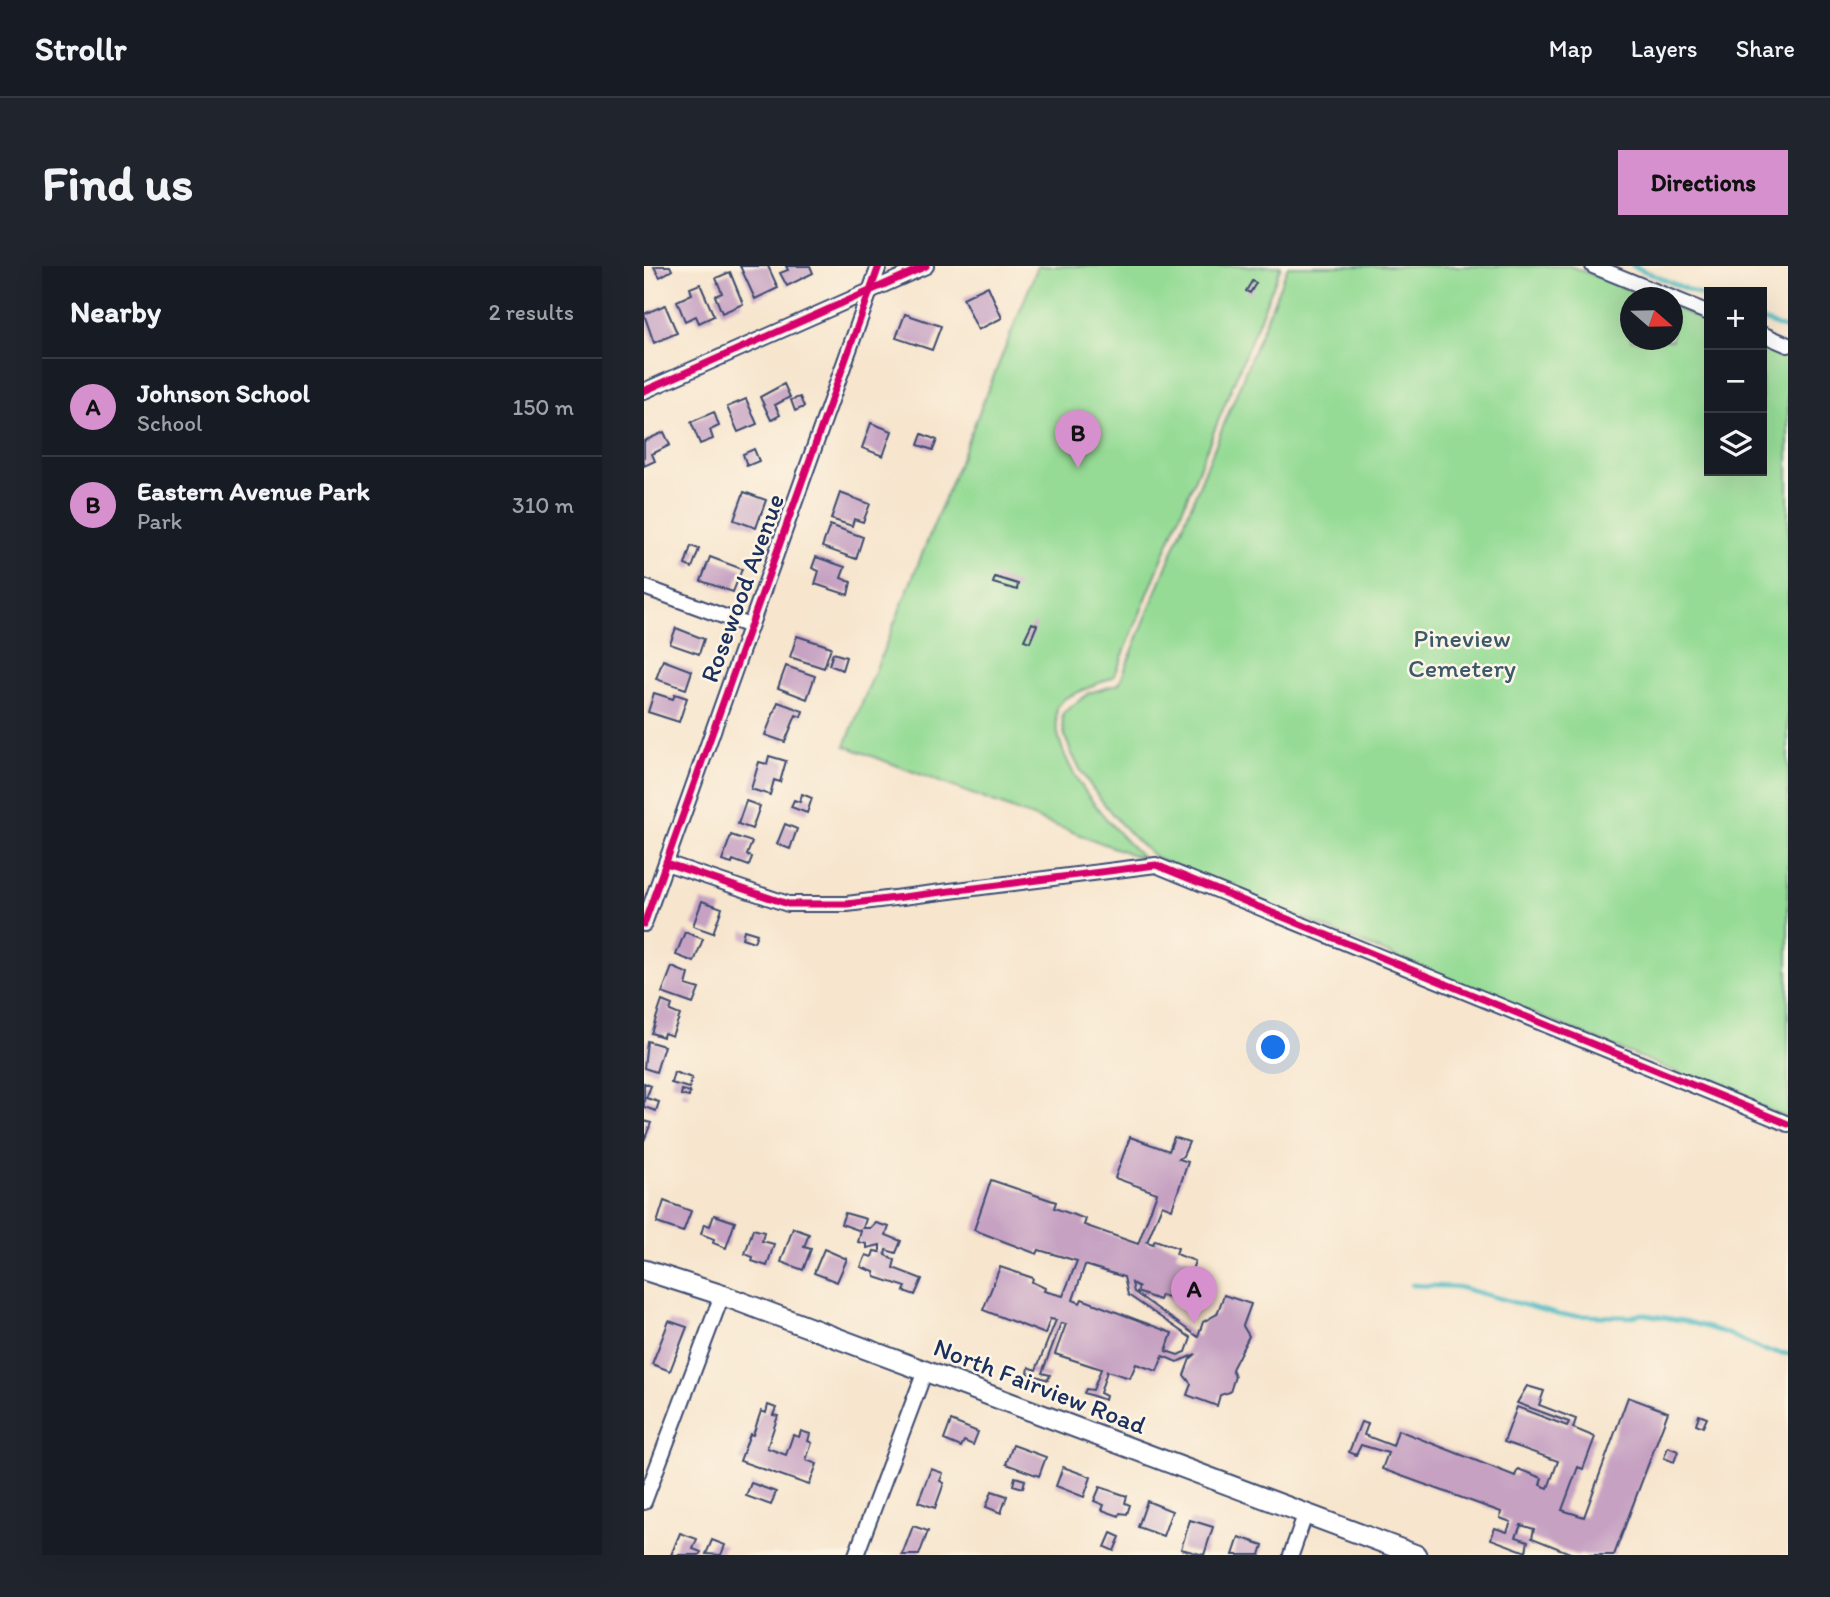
<!DOCTYPE html>
<html lang="en">
<head>
<meta charset="utf-8">
<style>
	body { margin:0; font-family:Itim,sans-serif; background:#20242c; color:#f1f3f6 }
	.controls { position:absolute; right:21px; top:21px; display:grid; overflow:hidden; border-radius:0px; box-shadow:0 7px 28px #0002 }
	.controls button { width:63px; height:63px; display:grid; place-items:center; padding:0; border:0; border-bottom:2px solid #363941; background:#171b24; color:#f1f3f6; font:35px sans-serif }
	.compass { position:absolute; left:976px; top:21px; width:63px; height:63px; border-radius:50%; background:#171b24; box-shadow:0 7px 28px #0002; rotate:110deg }
	.you { position:absolute; left:630px; top:782px; width:24px; height:24px; margin:-18px; border:5px solid #fff; border-radius:50%; background:#1a73e8; box-shadow:0 0 0 10px #1a73e833 }
	.badge { display:grid; place-items:center; width:46px; height:46px; border-radius:50%; background:#d690ce; color:#111; font-size:23px; font-weight:700 }
	.pin { position:absolute; translate:-50% -58px; filter:drop-shadow(0 2px 4px #0008) }
	.pin::after { content:''; position:absolute; top:37px; width:24px; height:21px; background:inherit; clip-path:polygon(0 0,100% 0,50% 100%) }
	.list { margin:0; padding:0; list-style:none }
	h2 { display:flex; justify-content:space-between; align-items:center; height:91px; margin:0; padding:0 28px; font-size:30px }
	h2 small { font-size:23px; font-weight:400; color:#9ea1a6 }
	.list li { display:grid; grid-template-columns:46px 1fr auto; gap:21px; align-items:center; box-sizing:border-box; height:98px; padding:0 28px; border-top:2px solid #363941 }
	.list b { display:block; font-size:26px; white-space:nowrap }
	.list p { margin:0; font-size:23px; white-space:nowrap; color:#9ea1a6 }
	.list em { font-size:23px; font-style:normal; color:#9ea1a6 }
	.icon { flex:none; width:38px; height:38px; fill:none; stroke:currentColor; stroke-width:2; stroke-linecap:round; stroke-linejoin:round }
	.map { position:relative; flex:none; width:1144px; height:1289px; overflow:hidden; border-radius:0px }
	header { display:flex; align-items:center; gap:42px; box-sizing:border-box; height:98px; padding:0 35px; background:#171b24; border-bottom:2px solid #363941 }
	header strong { font-size:33px }
	nav { display:flex; gap:38px; margin-inline-start:auto; font-size:24px }
	.intro { display:flex; align-items:center; justify-content:space-between; box-sizing:border-box; height:168px; padding:0 42px }
	h1 { margin:0; font-size:49px }
	.button { padding:18px 32px; border-radius:0px; background:#d690ce; color:#111; font-size:24px; font-weight:700 }
	main { display:flex; gap:42px; padding:0 42px }
	aside { flex:1; background:#171b24; border-radius:0px; box-shadow:0 7px 28px #0002 }
	.map>svg:first-child { display:block }
	.green { fill:#95db95; stroke:#58857a; stroke-width:2 }
	.lines { fill:none; stroke-linecap:round; stroke-linejoin:round }
	.stream { stroke:#4cbac3; stroke-width:4.5 }
	.building { fill:#c6a1c2; fill-rule:evenodd }
	.minor-casing { stroke:#3c4a6f; stroke-width:18 }
	.secondary-casing { stroke:#3c4a6f; stroke-width:23 }
	.minor { stroke:#fff; stroke-width:14 }
	.secondary { stroke:#fff; stroke-width:19 }
	.cycleway-casing { stroke:#fcf5e5; stroke-width:11 }
	.cycleway { stroke:#d6006c; stroke-width:7 }
	.labels { text-anchor:middle; stroke-width:5; stroke-linejoin:round; paint-order:stroke }
	.street-label { font-size:26px; fill:#1b2f5e; stroke:#fcf5e5 }
	.park-label { font-size:26px; fill:#3a5a6c; stroke:#fcf5e5 }
</style>
</head>
<body>
<header>
<strong>Strollr</strong>
<nav><a>Map</a><a>Layers</a><a>Share</a></nav>
</header>
<div class="intro"><h1>Find us</h1><a class="button">Directions</a></div>
<main>
<aside>
<h2>Nearby<small>2 results</small></h2>
<ul class="list">
<li><span class="badge">A</span><div><b>Johnson School</b><p>School</p></div><em>150 m</em></li>
<li><span class="badge">B</span><div><b>Eastern Avenue Park</b><p>Park</p></div><em>310 m</em></li>
</ul>
</aside>
<div class="map">
<svg width="1144" height="1289" viewBox="0 0 1144 1289">
	<rect width="100%" height="100%" fill="#fcf5e5"/>
	<filter id="ink" filterUnits="userSpaceOnUse"><feTurbulence type="fractalNoise" baseFrequency=".0143" numOctaves="2"/><feDisplacementMap in="SourceGraphic" scale="14" xChannelSelector="R" yChannelSelector="G"/><feConvolveMatrix kernelMatrix="1 2 1 2 8 2 1 2 1" color-interpolation-filters="sRGB"/></filter>
	<filter id="wash" filterUnits="userSpaceOnUse"><feTurbulence type="fractalNoise" baseFrequency=".00686" numOctaves="4" result="noise"/><feDisplacementMap in="SourceGraphic" scale="28" xChannelSelector="R" yChannelSelector="G"/><feGaussianBlur stdDeviation="1.57" result="paint"/><feColorMatrix in="noise" values="0 0 0 0 0 0 0 0 0 0 0 0 0 0 0 0 0 1.4 0 .05"/><feComposite in="paint" operator="in"/></filter>
	<g filter="url(#wash)">
		<rect width="100%" height="100%" fill="#f7e5cd"/>
		<path class="green" d="M394,0h243l-164,404 -4,7 -48,21 -8,9c-8,54 51,117 87,152l-299,-113z
			M644,0h282l78,31 -17,1v42h41l1,-33 36,15v149h53v-128l26,11v764l-628,-258c-33,-22 -104,-105 -97,-147l26,-20 30,-9z"/>
		<g class="lines">
			<path class="stream" d="M989,0l76,33
				M1118,54l26,10
				M768,1019l46,2 102,28 70,2 12,-3 43,7 41,12 36,17 26,4"/>
		</g>
		<g id="blocks">
			<path class="building" d="M13,0h13l2,4 -12,7 -6,-10z
				M96,0h28l10,22 -23,11z
				M142,0h24l3,7 -26,13 -7,-13 8,-3z
				M86,6l13,32 -21,9 -7,-17 7,-3 -6,-15z
				M608,15l4,2 -6,10 -4,-2z
				M56,18l14,32 -15,7 -3,-7 -11,5 -8,-20 15,-7 -2,-6z
				M344,20l14,32 -24,12 -15,-32z
				M21,39l12,28 -23,10 -10,-29z
				M261,48l36,12 -9,24 -36,-12z
				M140,118l6,13 -15,8 5,10 -9,5 -11,-23z
				M156,131l4,10 -9,4 -4,-11z
				M102,133l11,25 -19,8 -11,-25z
				M70,146l5,14 -9,4 3,9 -13,5 -9,-22z
				M432,151l14,7 -2,16 -12,5 -13,-6 1,-15z
				M227,157l21,8 -9,25 -21,-8z
				M20,166l6,13 -18,9 3,7 -11,5v-25z
				M278,168l15,6 -4,10 -15,-5z
				M110,183l5,12 -12,5 -4,-12z
				M100,226l22,8 -10,28 -22,-8z
				M196,227l30,11 -7,18 -9,-3 -2,7 -21,-7z
				M186,259l33,12 -7,22 -34,-12z
				M47,280l8,3 -7,19 -7,-3z
				M66,291l32,12 -9,23 -32,-11z
				M172,291l29,10 -4,11 10,4 -3,13 -33,-11 4,-13 -7,-3z
				M351,311l23,7 -1,6 -24,-7z
				M388,357l5,2 -7,17 -6,-2z
				M32,362l28,11 -5,15 -29,-10z
				M153,370l34,11 -7,21 -34,-11z
				M189,387l13,4 -4,13 -13,-5z
				M19,394l29,11 -6,18 -30,-10z
				M142,400l29,10 -8,23 -29,-11z
				M10,427l19,6 2,-5 12,4 -8,24 -31,-10z
				M134,436l25,9 -2,6 -5,-2 -11,27 -20,-7z
				M125,490l17,5 -6,21 -6,-2 -4,15 -19,-6 8,-27 8,2z
				M158,528l10,4 -5,15 -16,-6 3,-7 6,2z
				M102,535l14,5 -8,23 -14,-5z
				M141,558l12,5 -7,20 -13,-5z
				M87,569l21,7 -5,13 5,2 -3,9 -16,-6 -1,4 -10,-3z
				M58,635l20,7 -9,25 -20,-7z
				M100,664l13,4 -3,8 -12,-4z
				M41,666l18,7 -9,23 -18,-7z
				M28,701l17,7 -3,11 13,4 -6,15 -31,-11z
				M18,735l10,4 -2,6 10,4 -8,21 -8,-3 -1,4 -12,-4z
				M3,775l17,5 -8,26 -12,-4z
				M30,806l18,6 -3,10 -18,-5z
				M0,817l7,3 -5,12 13,4 -3,9 -12,-4z
				M38,824l8,2 -1,5 -8,-2z
				M0,855l7,2 -7,18z
				M486,871l39,14 5,-14 15,5 -6,14 -4,3 9,3 -16,47 -10,-4 -15,37 6,2 2,-4 23,8 -2,6 19,7 -14,41 -20,-7 -2,5 -22,-8 2,-5 -7,-4 2,9 64,45 5,-15 14,-8 7,-19 27,9 -8,22 6,10 -17,33 3,7 -5,16 -10,3 -3,11 -30,-11 4,-11 -7,-9 6,-16 6,-5 -19,8 -14,-6 -6,15 -21,-7 -6,14 -23,-7 -7,22 6,3 -1,4 -21,-7 2,-4 7,1 8,-21 -46,-15 11,-30 -5,-1 -19,50 8,2 -2,5 -20,-7 1,-6 7,3 20,-50 -6,-1 -5,15 -62,-24 17,-43 33,11 -1,4 13,6 -1,3 19,5 14,-35 -38,-11 -2,4 -63,-24 17,-50 65,22 -2,6 32,11 -2,6 54,19 19,-51 -42,-15zM441,999l39,12 4,18 63,43 -5,14 -8,3 -12,-4 6,-18 -90,-34 -2,4 -7,-3z
				M20,935l27,10 -8,21 -26,-9z
				M201,947l21,6 -3,9h8l5,-5 13,4 -3,8 15,6 -5,12 -10,-3 -1,5 10,5 -2,8 29,11 -7,16 -11,-4 2,-4 -31,-10 -1,-5 -13,-5 5,-12 6,2 2,-6 6,1v-7l-13,3v-4l-9,-2 3,-11 -20,-7z
				M70,949l21,7 -9,26 -13,-5 1,-4 -13,-5 3,-10 6,2z
				M149,962l16,6 -5,13 7,2 -8,21 -22,-8z
				M109,963l11,3 -2,9 12,3 -7,22 -15,-5 1,-4 -8,-3z
				M180,983l23,10 -10,23 -23,-9z
				M25,1055l18,6 -17,44 -18,-7z
				M883,1120l17,5 -5,14 37,14 -3,9 22,9 -12,32 -5,-2 -16,43 22,7 44,-120 40,15 -54,143h-39l-43,-17 2,-9 -13,-4 -5,12 12,4 -2,11 -35,-13 4,-11 12,4 4,-10 -11,-4 1,-6 -119,-43 6,-16 -27,-8 -5,10 -7,-3 12,-30 7,2 -4,11 29,11 5,-16 117,46 3,-7 24,9 -2,7 8,3 10,-27 -54,-19 13,-35 50,19 2,-4 -52,-19z
				M124,1139l8,3 -3,7 5,1 -11,32 19,7 7,-20 6,2 2,-6 9,3 -2,7 4,2 -6,17 11,4 -8,21 -69,-24 10,-27 3,1 8,-24 5,2z
				M1055,1149l8,3 -4,9 -7,-3z
				M307,1155l27,11 -5,13 -9,-4 -3,6 -17,-7z
				M369,1179l33,12 -7,19 -33,-12z
				M1024,1181l10,4 -4,11 -10,-4z
				M419,1201l28,10 -7,20 -28,-11z
				M287,1203l12,4 -3,8 4,2 -9,25 -17,-6z
				M371,1211l10,3 -2,8 -10,-3z
				M107,1217l25,9 -5,13 -25,-9z
				M456,1221l27,9 -2,7 5,2 -3,9 -7,-1 -1,3 -17,-6 2,-5 -10,-4z
				M348,1225l15,5 -6,17 -15,-6z
				M503,1235l25,10 -9,25 -25,-9z
				M546,1254l23,7 -9,28 -23,-6z
				M269,1260l15,5 -9,24h-17z
				M36,1267l17,6 -4,10 8,3 -2,3h-28z
				M467,1267l9,4 -6,14 -9,-4z
				M595,1271l24,8 -3,10h-27z
				M68,1274l13,5 -4,10 -15,-1z"/>
		</g>
	</g>
	<g filter="url(#ink)">
		<use href="#blocks" fill-opacity="0" stroke="#3c4a6f" stroke-width="2"/>
		<g class="lines">
			<defs>
				<path id="minor" d="M949,0l79,32
					M1028,32l37,15
					M1118,68l26,11
					M0,125l282,-125
					M0,321l106,39
					M22,597l122,41h59l309,-39 632,259
					M0,658l235,-658
					M0,1236l78,-207
					M212,1289l69,-184
					M647,1289l14,-40"/>
				<path id="secondary" d="M0,1004l78,25 694,260"/>
			</defs>
			<use href="#minor" class="minor-casing"/>
			<use href="#secondary" class="secondary-casing"/>
			<use href="#minor" class="minor"/>
			<use href="#secondary" class="secondary"/>
			<defs>
				<path id="cycleway" d="M0,125l282,-125
					M22,597l122,41h59l309,-39 632,259
					M0,658l235,-658"/>
			</defs>
			<use href="#cycleway" class="cycleway-casing"/>
			<use href="#cycleway" class="cycleway"/>
		</g>
	</g>
	<g class="labels">
		<g class="street-label">
			<text transform="translate(98 322) rotate(-70)" y="9">Rosewood Avenue</text>
			<text transform="translate(396 1120) rotate(21)" y="9">North Fairview Road</text>
		</g>
		<g class="park-label">
			<text x="818" y="381">Pineview<tspan x="818" dy="30">Cemetery</tspan></text>
		</g>
	</g>
</svg>
<div class="controls">
<button>+</button>
<button>−</button>
<button><svg class="icon" aria-label="layers" viewBox="0 0 24 24"><path d="M12 4l9 5-9 5-9-5zM3 14l9 5 9-5"/></svg></button>
</div>
<svg class="compass" viewBox="-18 -18 36 36"><path d="M0-13l5 13h-10z" fill="#e53935"/><path d="M0 13l5-13h-10z" fill="#9ea1a6"/></svg>
<div class="you"></div>
<div class="pin badge" style="left:550px;top:1058px">A</div>
<div class="pin badge" style="left:434px;top:202px">B</div>
</div>
</main>
</body>
</html>
